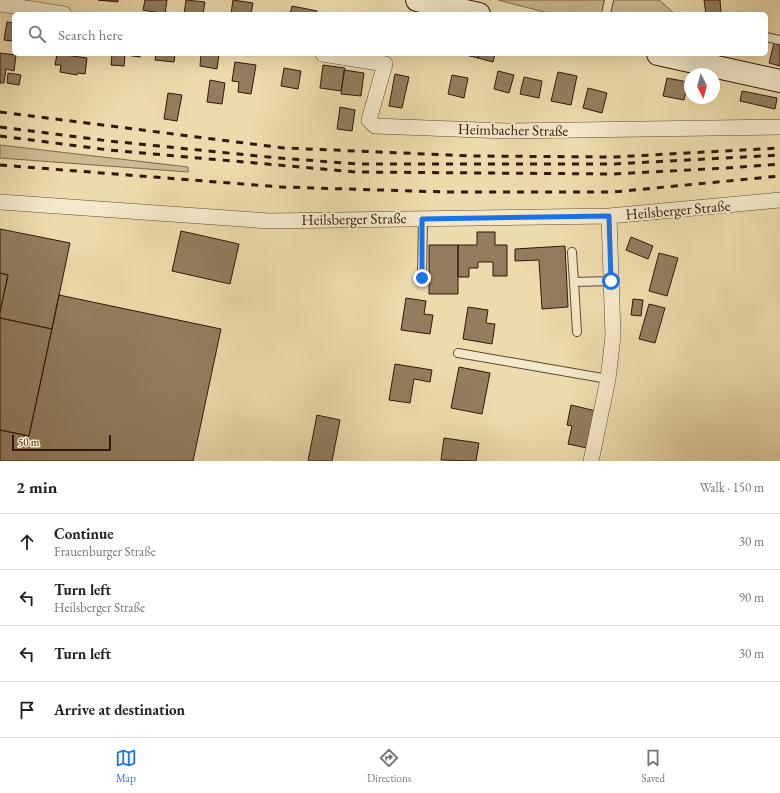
<!DOCTYPE html>
<html lang="en">
<head>
<meta charset="utf-8">
<style>
	body { margin:0; font-family:"EB Garamond",serif; background:#f6f6f6; color:#202124 }
	.compass { position:absolute; left:684px; top:68px; width:36px; height:36px; border-radius:50%; background:#fff; box-shadow:0 4px 16px #0002; rotate:174deg }
	.scale { position:absolute; left:12px; bottom:10px; width:99px; box-sizing:border-box; padding-left:4px; border:2px solid #32170a; border-top:0; font-size:11px; line-height:14px; white-space:nowrap; color:#32170a; -webkit-text-stroke:3px #f3e8c9; paint-order:stroke }
	.stop { position:absolute; width:12px; height:12px; margin:-9px; border:3px solid #1a73e8; border-radius:50%; background:#fff }
	.stop.end { background:#1a73e8; border-color:#fff; box-shadow:0 1px 4px #0008 }
	.list { margin:0; padding:0; list-style:none }
	h2 { display:flex; justify-content:space-between; align-items:center; height:52px; margin:0; padding:0 16px; font-size:17px }
	h2 small { font-size:13px; font-weight:400; color:#757577 }
	.list li { display:grid; grid-template-columns:26px 1fr auto; gap:12px; align-items:center; box-sizing:border-box; height:56px; padding:0 16px; border-top:1px solid #e0e0e0 }
	.list b { display:block; font-size:15px; white-space:nowrap }
	.list p { margin:0; font-size:13px; white-space:nowrap; color:#757577 }
	.list em { font-size:13px; font-style:normal; color:#757577 }
	.icon { flex:none; width:22px; height:22px; fill:none; stroke:currentColor; stroke-width:2; stroke-linecap:round; stroke-linejoin:round }
	.map { position:relative; flex:none; width:780px; height:461px; overflow:hidden }
	.search { position:absolute; background:#fff; box-shadow:0 4px 16px #0002; left:12px; right:12px; top:12px; height:44px; display:flex; align-items:center; gap:10px; box-sizing:border-box; padding:0 14px; border-radius:6px; color:#757577; font-size:15px }
	.sheet { height:276px; background:#fff }
	nav { display:flex; justify-content:space-around; align-items:center; box-sizing:border-box; height:56px; border-top:1px solid #e0e0e0; background:#fff; font-size:11px; color:#757577 }
	nav a { display:grid; justify-items:center; gap:2px }
	nav .on { color:#1a73e8 }
	.map>svg:first-child { display:block }
	.green { fill:#ccba90; stroke:#7f684d }
	.building { fill:#937d5e; stroke:#32170a }
	.lines { fill:none; stroke-linecap:round; stroke-linejoin:round }
	.service-casing { stroke:#604832; stroke-width:10 }
	.minor-casing { stroke:#604832; stroke-width:16 }
	.secondary-casing { stroke:#32170a; stroke-width:24 }
	.service { stroke:#f3e8c9; stroke-width:8 }
	.minor { stroke:#f3e8c9; stroke-width:15 }
	.secondary { stroke:#f3e8c9; stroke-width:22 }
	.rail { stroke:#32170a; stroke-width:3; stroke-dasharray:7 7; stroke-linecap:butt }
	.route { stroke:#1a73e8; stroke-width:5 }
	.labels { text-anchor:middle; stroke-width:4; stroke-linejoin:round; paint-order:stroke }
	.street-label { font-size:15px; fill:#32170a; stroke:#f3e8c9 }
</style>
</head>
<body>
<div class="map">
<svg width="780" height="461" viewBox="0 0 780 461">
	<rect width="100%" height="100%" fill="#ecdbac"/>
	<filter id="stains"><feTurbulence type="fractalNoise" baseFrequency=".005" numOctaves="4"/><feColorMatrix values="0 0 0 0 .2 0 0 0 0 .09 0 0 0 0 .02 0 0 0 .5 -.17"/></filter>
	<radialGradient id="worn" r=".72"><stop offset=".6" stop-color="#630" stop-opacity="0"/><stop offset="1" stop-color="#630" stop-opacity=".3"/></radialGradient>
	<path class="green" d="M498,0h161l16,14h-123z
		M0,145l188,22v5l-188,-14z"/>
	<path class="building" d="M98,0h20v2z
		M145,0h22l-2,14 -22,-4z
		M186,0l19,2 -2,12h-19z
		M233,0l20,3 -2,11h-20z
		M704,0h16l1,13 -15,1z
		M292,6l25,5 -1,3h-26z
		M7,22l7,1v18l-10,-1z
		M774,43l6,2v21l-11,-3z
		M0,53l16,2 -2,16 -8,-2 -2,14h-4z
		M57,54l30,4 -2,16 -7,-1 -1,2 -17,-3 1,-7h-6z
		M112,54h28v3l-15,-2 -1,11 -13,-1z
		M156,54h19l-1,8 -19,-2z
		M201,54h18l-2,15 -17,-3z
		M462,54h17l-1,4z
		M479,54h16l-2,8 -15,-4z
		M235,62l21,3 -5,29 -13,-2 1,-10 -7,-1z
		M323,65l22,3 -4,23 -21,-3z
		M284,68l17,3 -3,18 -17,-3z
		M344,70l20,3 -3,23 -20,-2z
		M498,71l16,4 -5,18 -15,-4z
		M558,72l19,4 -6,29 -20,-4z
		M8,73l13,2 -2,10 -12,-2z
		M395,74l14,3 -7,31 -13,-2z
		M452,75l16,3 -4,20 -16,-4z
		M524,77l18,4 -3,17 -19,-4z
		M667,78l21,4 -4,18 -21,-4z
		M210,80l15,3 -3,21 -15,-2z
		M588,88l19,5 -5,20 -19,-5z
		M742,91l35,7 -2,11 -35,-8z
		M168,93l14,2 -5,26 -13,-2z
		M340,107l15,3 -3,21 -15,-2z
		M0,229l70,14 -18,86 -52,-11v-6l8,-37 -8,-2z
		M181,231l58,13 -9,40 -58,-13z
		M477,232h18v13h12v31h-14v-14h-15v6h-9v9h-11v-32h19z
		M631,237l22,9 -5,13 -22,-9z
		M429,245h29v49h-29z
		M565,246l3,61 -26,2 -3,-49 -24,1v-12z
		M659,253l19,5 -11,38 -18,-5z
		M0,273l8,2 -8,37z
		M59,295l162,34 -28,132h-193v-31l29,6z
		M406,298l20,3 -2,13 9,1 -3,19 -29,-4z
		M633,299l10,1 -2,16 -10,-1z
		M649,304l16,4 -10,35 -16,-4z
		M468,307l20,3 -2,13 9,1 -3,20 -29,-5z
		M0,318l52,11 -23,107 -29,-6z
		M395,364l37,6 -2,12 -16,-3 -4,24 -21,-3z
		M459,367l31,6 -8,41 -31,-6z
		M571,405l25,6 -9,37 -19,-4 4,-18 -5,-1z
		M317,415l23,5 -8,41h-24z
		M444,438l35,5 -3,18 -35,-1z"/>
	<g class="lines">
		<defs>
			<path id="service" d="M606,14l3,-14
				M766,37l14,3
				M572,252l2,30
				M422,277l1,-58
				M577,332l-3,-50 37,-1
				M458,353l150,26"/>
			<path id="minor" d="M0,4l64,10
				M323,54l62,10 -16,56 6,6 132,5 273,-4
				M0,202l269,19 340,-5 171,-16
				M591,461l17,-82 5,-43 -4,-120"/>
			<path id="secondary" d="M417,0l62,14
				M658,54l122,27"/>
		</defs>
		<use href="#service" class="service-casing"/>
		<use href="#minor" class="minor-casing"/>
		<use href="#secondary" class="secondary-casing"/>
		<use href="#service" class="service"/>
		<use href="#minor" class="minor"/>
		<use href="#secondary" class="secondary"/>
		<path class="rail" d="M0,112l284,36 72,3 116,5 142,1 166,-9
			M0,127l109,14 169,17 81,6h254l167,-9
			M0,136l109,14 247,22 258,2 112,-6 54,-4
			M0,165l281,22 165,5h167l167,-16"/>
	</g>
	<g class="lines">
		<path class="route" d="M422,278v-59l187,-3 2,65"/>
	</g>
	<g class="labels">
		<g class="street-label">
			<text transform="translate(513 130) rotate(1)" y="5">Heimbacher Straße</text>
			<text transform="translate(678 210) rotate(-5)" y="5">Heilsberger Straße</text>
			<text transform="translate(354 219) rotate(-1)" y="5">Heilsberger Straße</text>
		</g>
	</g>
	<rect width="100%" height="100%" filter="url(#stains)"/>
	<rect width="100%" height="100%" fill="url(#worn)"/>
</svg>
<svg class="compass" viewBox="-18 -18 36 36"><path d="M0-13l5 13h-10z" fill="#e53935"/><path d="M0 13l5-13h-10z" fill="#757577"/></svg>
<div class="scale">50 m</div>
<div class="stop" style="left:611px;top:281px"></div>
<div class="stop end" style="left:422px;top:278px"></div>
<div class="search"><svg class="icon" aria-label="search" viewBox="0 0 24 24"><circle cx="10" cy="10" r="6"/><path d="M15 15l6 6"/></svg>Search here</div>
</div>
<section class="sheet">
<h2>2 min<small>Walk · 150 m</small></h2>
<ul class="list">
<li><svg class="icon" aria-label="ahead" viewBox="0 0 24 24"><path d="M12 20V5M6 11l6-6 6 6"/></svg><div><b>Continue</b><p>Frauenburger Straße</p></div><em>30 m</em></li>
<li><svg class="icon" aria-label="left" viewBox="0 0 24 24"><path d="M17 20v-9H6M10 6l-5 5 5 5"/></svg><div><b>Turn left</b><p>Heilsberger Straße</p></div><em>90 m</em></li>
<li><svg class="icon" aria-label="left" viewBox="0 0 24 24"><path d="M17 20v-9H6M10 6l-5 5 5 5"/></svg><div><b>Turn left</b></div><em>30 m</em></li>
<li><svg class="icon" aria-label="arrive" viewBox="0 0 24 24"><path d="M6 21V4h12l-3 4 3 4H6"/></svg><div><b>Arrive at destination</b></div></li>
</ul>
</section>
<nav>
<a class="on"><svg class="icon" aria-label="map" viewBox="0 0 24 24"><path d="M3 6l6-2 6 2 6-2v14l-6 2-6-2-6 2zM9 4v14M15 6v14"/></svg>Map</a>
<a><svg class="icon" aria-label="directions" viewBox="0 0 24 24"><path d="M12 3l9 9-9 9-9-9zM9 14v-3h6M13 9l2 2-2 2"/></svg>Directions</a>
<a><svg class="icon" aria-label="saved" viewBox="0 0 24 24"><path d="M7 4h10v16l-5-4-5 4z"/></svg>Saved</a>
</nav>
</body>
</html>
